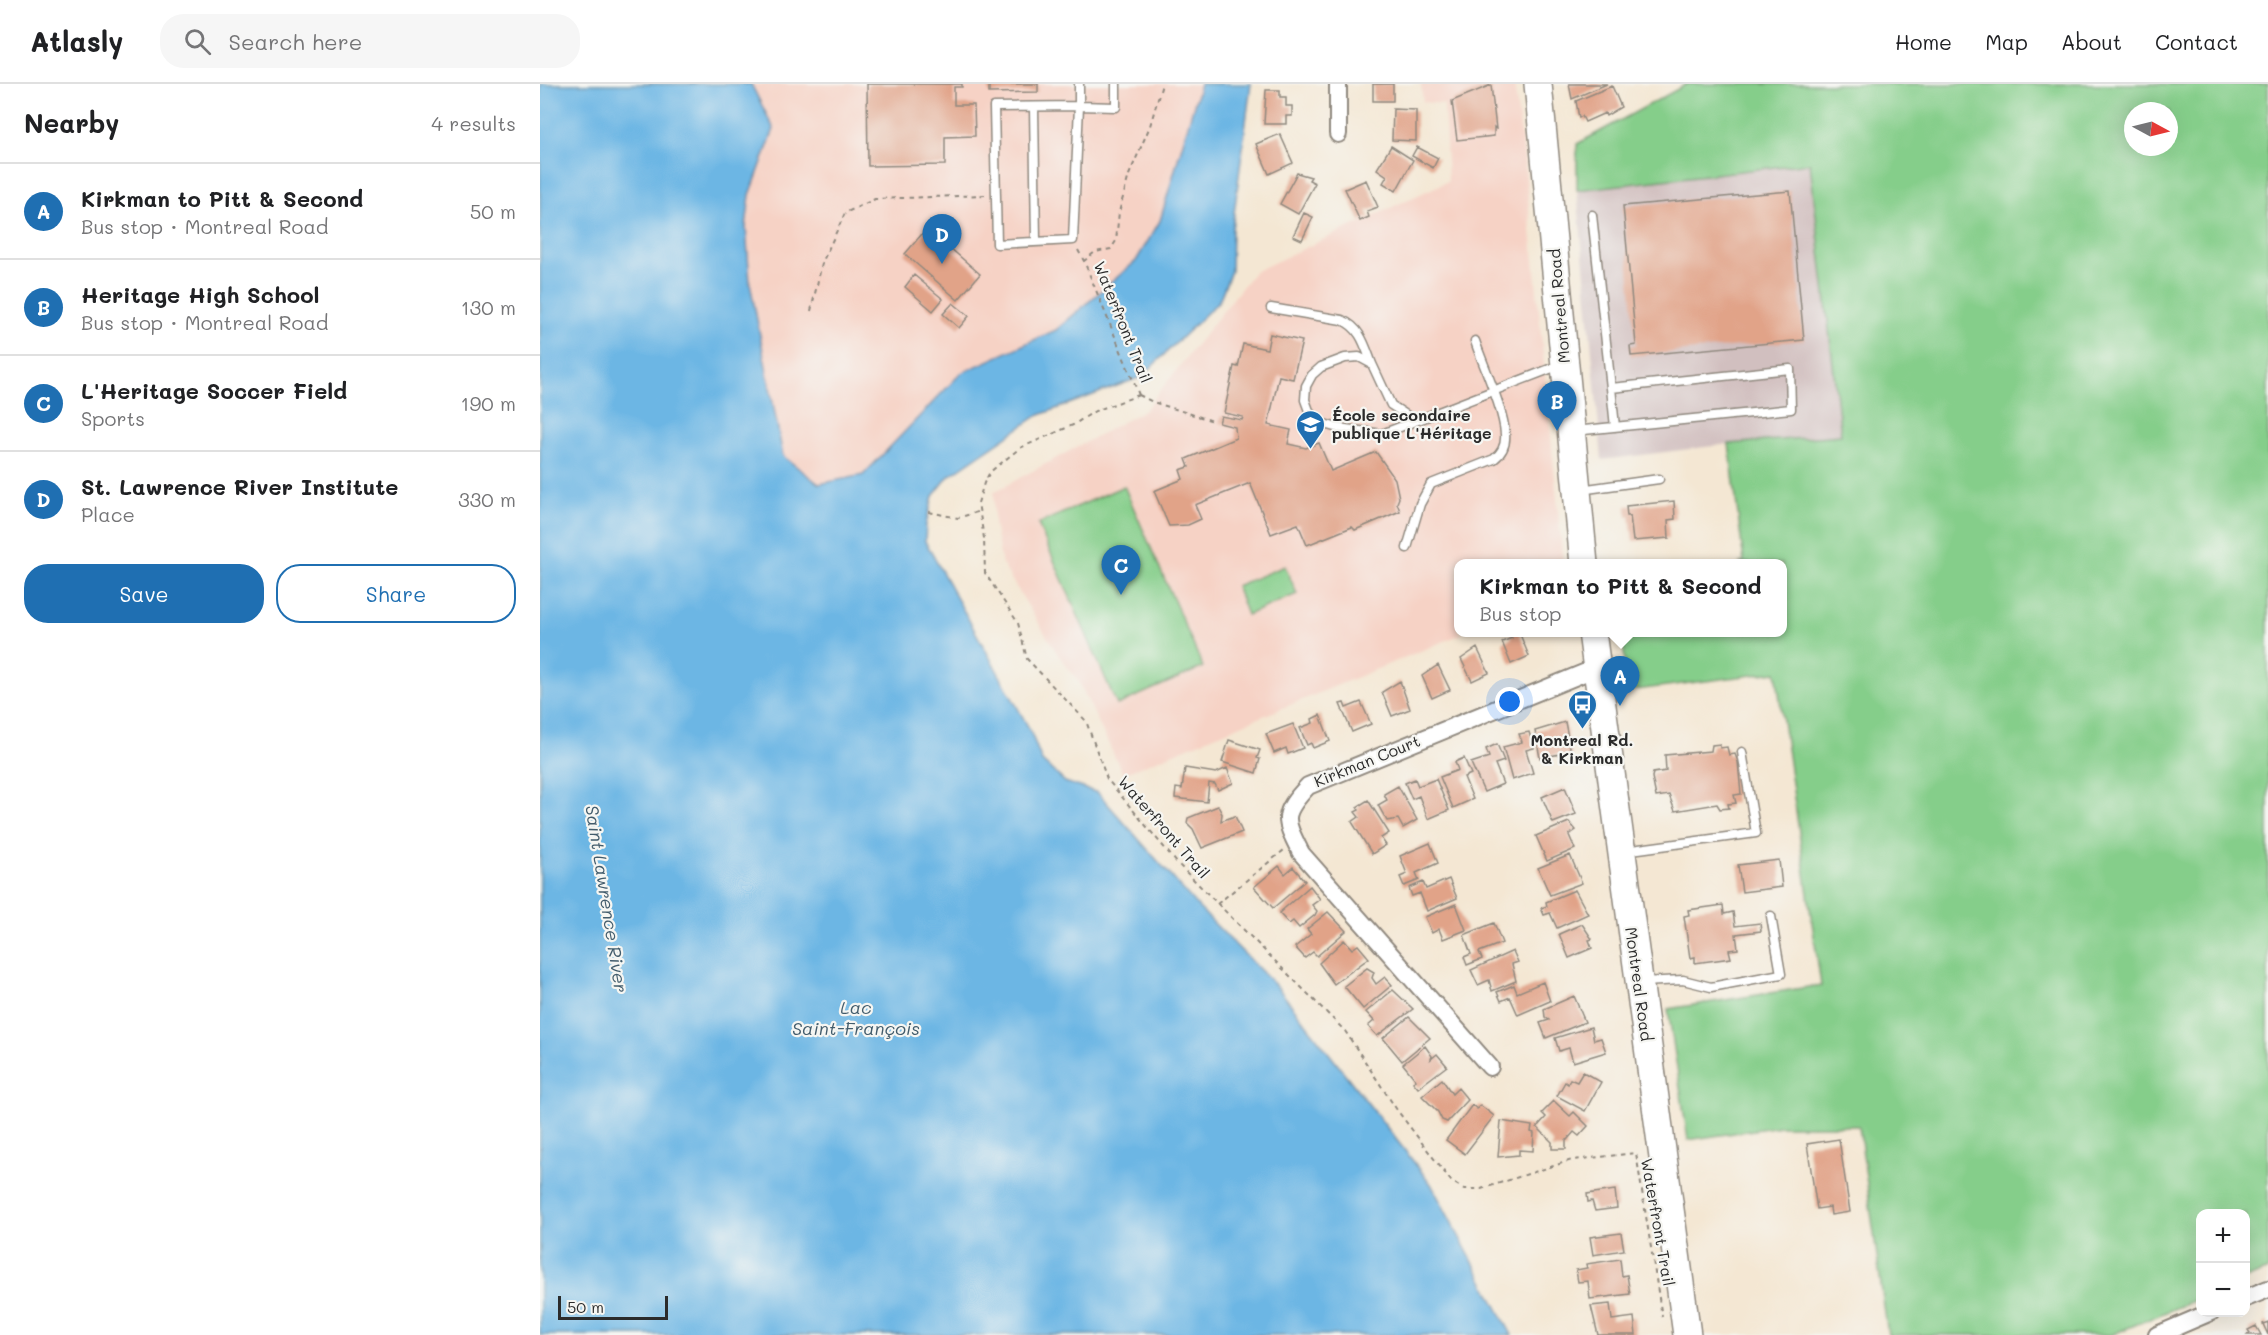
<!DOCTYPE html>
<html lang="en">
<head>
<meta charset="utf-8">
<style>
	body { margin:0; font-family:Mali,sans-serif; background:#f6f6f6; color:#202124 }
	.controls { position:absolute; right:18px; bottom:18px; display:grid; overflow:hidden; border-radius:12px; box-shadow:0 6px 24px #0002 }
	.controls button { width:54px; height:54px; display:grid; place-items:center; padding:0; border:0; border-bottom:2px solid #e0e0e0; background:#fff; color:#202124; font:30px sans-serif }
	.compass { position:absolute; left:1584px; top:18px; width:54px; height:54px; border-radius:50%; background:#fff; box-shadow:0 6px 24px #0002; rotate:97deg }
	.scale { position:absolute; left:18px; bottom:15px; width:110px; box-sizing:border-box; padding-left:6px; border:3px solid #2b2b2b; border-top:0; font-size:16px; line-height:21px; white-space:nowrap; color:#2b2b2b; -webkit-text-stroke:4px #f6f6f2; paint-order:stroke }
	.you { position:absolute; left:970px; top:618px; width:21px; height:21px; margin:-15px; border:4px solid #fff; border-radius:50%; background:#1a73e8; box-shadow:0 0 0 9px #1a73e833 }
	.badge { display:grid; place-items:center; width:39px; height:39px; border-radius:50%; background:#1f6fb2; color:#fff; font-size:20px; font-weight:700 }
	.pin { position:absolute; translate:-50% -50px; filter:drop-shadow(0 2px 3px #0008) }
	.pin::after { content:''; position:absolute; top:32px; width:21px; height:18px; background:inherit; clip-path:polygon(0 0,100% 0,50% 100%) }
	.popup { position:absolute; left:914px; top:475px; width:333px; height:78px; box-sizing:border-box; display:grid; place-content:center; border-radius:12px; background:#fff; filter:drop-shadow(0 2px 4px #0005); font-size:20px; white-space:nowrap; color:#757577 }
	.popup b { font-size:22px; color:#202124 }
	.popup::after { content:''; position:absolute; left:50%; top:100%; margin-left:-12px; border:12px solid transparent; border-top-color:#fff }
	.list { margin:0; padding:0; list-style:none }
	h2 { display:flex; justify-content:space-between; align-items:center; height:78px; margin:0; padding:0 24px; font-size:26px }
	h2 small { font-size:20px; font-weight:400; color:#757577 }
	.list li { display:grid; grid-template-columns:39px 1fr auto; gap:18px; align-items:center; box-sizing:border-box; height:96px; padding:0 24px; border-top:2px solid #e0e0e0 }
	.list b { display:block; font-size:22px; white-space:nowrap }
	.list p { margin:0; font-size:20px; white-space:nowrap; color:#757577 }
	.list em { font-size:20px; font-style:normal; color:#757577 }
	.actions { display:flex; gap:12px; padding:18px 24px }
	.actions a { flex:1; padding:14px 0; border:2px solid #1f6fb2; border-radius:24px; text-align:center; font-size:21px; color:#1f6fb2 }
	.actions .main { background:#1f6fb2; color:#fff }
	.icon { flex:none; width:33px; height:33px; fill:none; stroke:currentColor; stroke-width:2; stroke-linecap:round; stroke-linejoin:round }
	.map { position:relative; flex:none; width:1728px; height:1251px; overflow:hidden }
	header { display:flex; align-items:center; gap:36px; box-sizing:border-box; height:84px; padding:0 30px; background:#fff; border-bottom:2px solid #e0e0e0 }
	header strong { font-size:28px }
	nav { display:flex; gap:33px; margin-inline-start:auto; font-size:21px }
	.search { width:420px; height:54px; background:#f6f6f6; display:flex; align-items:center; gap:15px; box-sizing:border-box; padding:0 21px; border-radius:24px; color:#757577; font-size:22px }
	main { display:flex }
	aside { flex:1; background:#fff }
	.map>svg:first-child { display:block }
	.built { fill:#f6d2c5 }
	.industrial { fill:#d1bfbf }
	.green { fill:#85ce8a; stroke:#587c5a; stroke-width:1.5; fill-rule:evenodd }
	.water { fill:#6cb6e4; stroke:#4c7088; stroke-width:1.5 }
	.building { fill:#e1a388 }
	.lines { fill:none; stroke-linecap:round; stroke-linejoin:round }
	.service-casing { stroke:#90897f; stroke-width:11 }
	.minor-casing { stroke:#90897f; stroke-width:20 }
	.primary-casing { stroke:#90897f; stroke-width:30 }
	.path { stroke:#90897f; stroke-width:2; stroke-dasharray:4.5 4.5; stroke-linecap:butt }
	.service { stroke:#fff; stroke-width:8 }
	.minor { stroke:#fff; stroke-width:16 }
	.primary { stroke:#fff; stroke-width:27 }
	.labels { text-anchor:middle; stroke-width:4.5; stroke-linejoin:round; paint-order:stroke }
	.street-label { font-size:16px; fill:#2b2b2b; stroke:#f6f6f2 }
	.poi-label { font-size:16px; font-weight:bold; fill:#2b2b2b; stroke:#f6f6f2; text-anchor:start }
	.water-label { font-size:18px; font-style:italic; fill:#425c6c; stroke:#f6f6f2 }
</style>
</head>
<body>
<header>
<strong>Atlasly</strong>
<div class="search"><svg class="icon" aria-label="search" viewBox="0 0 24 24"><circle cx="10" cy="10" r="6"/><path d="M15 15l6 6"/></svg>Search here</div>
<nav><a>Home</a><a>Map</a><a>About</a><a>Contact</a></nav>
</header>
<main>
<aside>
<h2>Nearby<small>4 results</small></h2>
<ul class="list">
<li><span class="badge">A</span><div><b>Kirkman to Pitt &amp; Second</b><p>Bus stop · Montreal Road</p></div><em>50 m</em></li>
<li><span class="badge">B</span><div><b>Heritage High School</b><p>Bus stop · Montreal Road</p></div><em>130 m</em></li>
<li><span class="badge">C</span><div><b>L'Heritage Soccer Field</b><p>Sports</p></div><em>190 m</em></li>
<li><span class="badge">D</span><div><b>St. Lawrence River Institute</b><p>Place</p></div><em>330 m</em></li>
</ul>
<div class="actions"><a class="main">Save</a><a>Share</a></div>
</aside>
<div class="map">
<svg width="1728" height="1251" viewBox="0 0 1728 1251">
	<rect width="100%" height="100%" fill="#f6f6f2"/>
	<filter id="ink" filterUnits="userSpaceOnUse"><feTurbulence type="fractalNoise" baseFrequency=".0167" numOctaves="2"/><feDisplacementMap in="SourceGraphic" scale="12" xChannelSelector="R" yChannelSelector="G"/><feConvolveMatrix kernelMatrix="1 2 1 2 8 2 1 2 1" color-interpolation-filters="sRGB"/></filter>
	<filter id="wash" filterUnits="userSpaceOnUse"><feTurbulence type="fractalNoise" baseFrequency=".008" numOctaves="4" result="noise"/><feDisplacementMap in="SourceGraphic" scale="24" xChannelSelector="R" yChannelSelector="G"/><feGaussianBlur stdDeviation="1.35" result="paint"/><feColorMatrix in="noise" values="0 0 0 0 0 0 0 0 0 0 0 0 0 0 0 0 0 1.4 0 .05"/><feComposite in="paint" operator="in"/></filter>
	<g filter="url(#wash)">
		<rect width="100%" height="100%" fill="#f4e7d3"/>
		<path class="built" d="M211,0h449l-40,137 -24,40 -80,69 -95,43 -98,102 -44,9 -36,-28 -33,-173 -4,-56 4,-32 24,-66z
			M881,0h93l10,72 39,407 -105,1v68l6,1 -341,141 -44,-92 -20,-26 -57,-92 -8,-40v-32l151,-82 109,-138 194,-91 -4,-77 -21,-2z"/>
		<path class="industrial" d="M1270,79l31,273 -112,8 -127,16 -25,-270z"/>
		<path class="green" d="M1147,0h581v1186l-22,9v-65h-46v84l-89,37h-223l-29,-209h-79l-92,14 -20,-131 153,-24 -45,-313 -148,19 -6,-58 160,-1v-68l-43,-1 5,-1 -15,-118 112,-9 -31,-272 -233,27v-46zM1593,27h36v36h-36z
			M584,402l79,181 -86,38 -79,-181z
			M745,482l12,28 -50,21 -11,-29z"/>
		<path class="water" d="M0,0h211l23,45 -24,66 -4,32 4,56 33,173 36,28 44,-9 98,-102 95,-43 80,-69 24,-40 40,-137h51l-19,145 -1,42 -12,30 -78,76 -104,39 -88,60 -16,20 -7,28 -1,17 105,189 12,31 23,21 33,11 102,116 78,79 153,196 81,151h-972z"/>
		<g id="blocks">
			<path class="building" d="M327,0h95v3h-8v18h20l1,31 -30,1v28l-77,1z
				M449,0h49v8l-49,1z
				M833,0h20v17h-20z
				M1029,0h38l-35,15z
				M951,1l5,44 -2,-2v9l-37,4 -5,-39z
				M1072,2l9,21 -15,9 -1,-3 -20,9 -3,-6 -3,2 -3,-17z
				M726,6h14v7h6v9h6v10h-6v8h-22z
				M853,25l23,1v31l-24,-1z
				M740,50l13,29 -24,11 -13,-30z
				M851,62l22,14 -17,31 -13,-8 4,-7 -10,-7z
				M877,63l21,11 -5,10 -21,-12z
				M757,89l14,4 -2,3 6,3 -17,31 -18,-10z
				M826,96l12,27 -11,4 2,6 -9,4 -15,-32z
				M1250,107l14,149 -173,16 -1,-10 6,-1 -13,-139z
				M764,129l9,4 -11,23 -9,-4z
				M387,144l53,46 -22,26 -53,-46z
				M374,191l29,24 -10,12 -28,-24z
				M413,219l16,13 -10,12 -16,-14z
				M730,250l32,7 -9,38 -14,-3 -11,49 23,5 -3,14 18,4 13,-5 12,28 45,-19 19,27 4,19 -2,5 3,8 -45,19 -3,-3 -45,18 -9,-21 -27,10 -21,-51 -55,22 6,14 -13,6 -19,1 -15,-35 29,-12 -3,-9 9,-3 -3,-8 50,-21 -1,-11 -16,-4 2,-7 21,4 1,-3 -19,-4 10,-47 4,1 5,-23 24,5z
				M1134,417l1,18 -7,1 1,18 -36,3 -3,-25h-3l-1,-10z
				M979,548l10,24 -18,8 -9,-22 10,-4 -2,-4z
				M937,564l12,25 -17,8 -11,-22z
				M898,581l12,25 -18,8 -10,-22z
				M860,597l10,28 -18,7 -10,-24z
				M821,618l10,22 -19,8 -12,-28 4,-1 2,5z
				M780,631l10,26 -17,7 -2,-5 -4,2 -7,-17 13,-5 -1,-4z
				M1025,638l7,35 -11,2 -1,-5 -20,4 -5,-27z
				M753,640l10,24 -15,6 -2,-6 -12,5 -8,-19z
				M989,648l5,16 -8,2 7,23 -21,7 -9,-33 19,-5 -3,-8z
				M689,656l31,10 -3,8 3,1 -4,14 -34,-11z
				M957,660l7,17 -9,3 8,20 -19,8 -13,-29 18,-6 -3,-8z
				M1180,660v4l7,-1 2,8 6,-1 3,8 3,32 -7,1 2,8 -8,1 1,4 -9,1 -3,-5 -42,7 -6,-16 -13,2 -4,-20 1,-4 13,-2 -1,-16 46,-4 1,-6z
				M924,674l7,16 -7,3 9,22 -20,9 -13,-31 18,-7 -3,-8z
				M645,684l31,5 11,-5 6,15 -15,7 -3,-6 -6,-1 -2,19 -32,-4 1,-10 6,1z
				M875,695l3,7 18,-7 13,31 -21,9 -9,-23 -7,3 -7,-16z
				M858,702l19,34 -14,8 -5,-9 -11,2 -9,-16 9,-5 -3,-6z
				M1025,703l11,27 -23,9 -11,-26z
				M828,716l21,33 -8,5 5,7 -14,9 -20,-32 7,-5 -4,-5 4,-2 -2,-3z
				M678,722l4,8 -1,7 14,-5 7,16 -40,16 -9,-19 -6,-6 1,-5z
				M1029,738l7,8 -7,5 6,14 -28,12 -11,-25z
				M890,759l8,20 -22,10 3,7 -15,6 -4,-9 7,-3 -7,-18z
				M1030,771l12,28 -32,12 -12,-27z
				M1239,776l3,27 -40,5 -4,-27z
				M739,782l6,8 8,-7 12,14 -32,27 -19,-21z
				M909,795l8,19 -30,13 -7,-18 -8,3 -3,-8 14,-6 3,7z
				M770,802l10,13 -8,6 5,6 -2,4 -16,13 -6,-7 -4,3 -10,-11z
				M1035,806l13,24 -31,14 -7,-15 -6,2 -3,-7 6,-2 -1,-4z
				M916,820l10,26 -23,9 -4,-10 -7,4 -7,-16z
				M1183,821l1,9 9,-2 2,14 25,-3 1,8 -25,3 2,15 -9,1 2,8 -36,5v-6l-5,1 -6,-42 5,-1 -1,-5z
				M788,828l18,19 -29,25 -4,-4 -8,6 -10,-11 16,-13 -4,-5z
				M954,839l8,20 -23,9 3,7 -15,6 -3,-8 7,-3 -7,-19z
				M1042,840l10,15 -3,1 3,8 -23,10 -10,-24z
				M804,856l8,9 6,-4 11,13 -35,26 -15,-21z
				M973,867l5,11 -6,2 4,17 -24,10 -3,-11 -11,5 -7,-15z
				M827,884l7,4 -2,6 4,6 9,-7 7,8 -29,24 -19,-23z
				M1003,898l7,19 -32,14 -8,-18 -9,4 -4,-9 17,-7 3,8z
				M853,906l20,19 -36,27 -9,-10 6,-5 -8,-9z
				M1034,912l11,26 -39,16 -6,-15 9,-3 -4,-3 -1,-8z
				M869,933l21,21 -28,23 -19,-23z
				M1051,943l3,13 7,-2 5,14 -33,10 -4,-14 -10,3 -4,-13z
				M885,962l7,10 -1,3 6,-5 10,12 -29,22 -5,-6 3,-2 -13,-16z
				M1043,988l18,10 -16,29 -28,-15 8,-14 3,2 2,-5 7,3z
				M902,995l10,15 6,-6 10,12 -21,22 -5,-2 -4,-8 -16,-16z
				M1014,1017l16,15 4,-4 14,14 -9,10 -5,-4 -8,9v8h-14v-7l-15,-15 9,-10 -4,-4z
				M932,1021l5,4 3,-4 14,11 -29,38 -19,-14z
				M961,1037l31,5 -1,6 3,1 -1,18 -14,-1v5l-21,2z
				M1299,1055l11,73 -19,3 -1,-8 -13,2 -10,-65z
				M1075,1106l2,18 -22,3 -3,-10 -4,1 -1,-8z
				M1081,1149l3,17 -31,5 -3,-18z
				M1080,1175l2,17 5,-1 3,19 -40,5 -2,-18 -10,1 -2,-12 11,-2 -1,-4z
				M1070,1220l2,16 22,-3 2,18h-38l-7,-29z
				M1728,1238v13l-5,-11z
				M1716,1242l5,9h-15l4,-2 -2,-3z"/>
		</g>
	</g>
	<g filter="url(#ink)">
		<use href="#blocks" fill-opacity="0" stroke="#90897f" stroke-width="1.5"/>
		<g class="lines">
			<defs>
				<path id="service" d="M539,0v22l37,1v-23
					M539,22l-6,134 -76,4 -3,-137z
					M494,23l2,135
					M1052,131l19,173
					M731,224l71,12c19,8 23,26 30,44
					M874,336l-23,-15 -19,-41 -13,-7 -14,1 -24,9 -9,8 -6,11 -1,14 6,16 6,6 21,6 44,6 178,-69
					M1034,347l217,-22 -1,-40 -179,19 4,39
					M1040,406l79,-11
					M867,464l13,-44 11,-20 63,-25c8,-6 12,-15 11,-25 -1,-24 -22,-69 -30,-93
					M1084,767l132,-18 -14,-81
					M1102,898l41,-2 28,7 70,-13 -10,-58"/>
				<path id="minor" d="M798,50v-50
					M950,983l-189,-214c-17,-34 -20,-38 7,-67l288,-118
					M1706,1214l22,-9
					M1617,1251l54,-23"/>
				<path id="primary" d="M998,0l46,480
					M1052,548l95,703"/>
			</defs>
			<use href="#service" class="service-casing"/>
			<use href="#minor" class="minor-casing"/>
			<use href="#primary" class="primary-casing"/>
			<path class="path" d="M538,166l6,11
				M271,227l11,-48 23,-50 30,-14 111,-4
				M599,311l-44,16 -22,14 -53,23 -30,24 -6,11 -6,20 6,35 1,35 33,50 9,36 59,62 21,58 71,85 167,167 52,79 54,71 13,8h17l91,-29 64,-7 26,164
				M599,311l-55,-134 11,-9 16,-3 5,-8 3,-29 10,-37 21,-49 12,-42
				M599,311l14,7 60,19
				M389,428l29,6 22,-7
				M677,820l67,-54"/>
			<use href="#service" class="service"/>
			<use href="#minor" class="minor"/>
			<use href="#primary" class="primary"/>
		</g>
	</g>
	<defs>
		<symbol id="school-pin" viewBox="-11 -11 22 30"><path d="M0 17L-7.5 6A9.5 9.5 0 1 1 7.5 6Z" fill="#1f6fb2" stroke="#f6f6f2"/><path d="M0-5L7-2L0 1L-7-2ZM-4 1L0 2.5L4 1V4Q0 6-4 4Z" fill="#fff"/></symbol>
		<symbol id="bus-pin" viewBox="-11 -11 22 30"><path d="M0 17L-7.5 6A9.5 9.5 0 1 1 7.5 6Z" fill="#1f6fb2" stroke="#f6f6f2"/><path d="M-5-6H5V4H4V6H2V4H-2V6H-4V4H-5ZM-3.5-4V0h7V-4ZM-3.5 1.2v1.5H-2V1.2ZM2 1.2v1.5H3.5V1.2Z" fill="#fff"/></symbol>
	</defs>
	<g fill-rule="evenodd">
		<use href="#school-pin" x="754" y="324" width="33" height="45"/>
		<use href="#bus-pin" x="1026" y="604" width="33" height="45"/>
	</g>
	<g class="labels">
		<g class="street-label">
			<text transform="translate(1019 222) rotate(-95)" y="6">Montreal Road</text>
			<text transform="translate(583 238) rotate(68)" y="6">Waterfront Trail</text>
			<text transform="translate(827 677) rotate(-22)" y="6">Kirkman Court</text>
			<text transform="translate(624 743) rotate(49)" y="6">Waterfront Trail</text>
			<text transform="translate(1099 900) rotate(82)" y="6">Montreal Road</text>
			<text transform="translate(1118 1138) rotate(80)" y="6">Waterfront Trail</text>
		</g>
		<g class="poi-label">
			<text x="792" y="337">École secondaire<tspan x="792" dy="18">publique L'Héritage</tspan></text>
			<text x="1042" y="662" text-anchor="middle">Montreal Rd.<tspan x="1042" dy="18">&amp; Kirkman</tspan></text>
		</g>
		<g class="water-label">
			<text transform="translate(66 815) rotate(81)" y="6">Saint Lawrence River</text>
			<text x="316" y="930">Lac<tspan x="316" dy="21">Saint-François</tspan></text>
		</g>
	</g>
</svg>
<div class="controls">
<button>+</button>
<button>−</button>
</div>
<svg class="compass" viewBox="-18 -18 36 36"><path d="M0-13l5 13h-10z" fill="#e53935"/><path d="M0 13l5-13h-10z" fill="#757577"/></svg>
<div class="scale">50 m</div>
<div class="you"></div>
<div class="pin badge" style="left:1080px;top:622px">A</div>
<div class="popup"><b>Kirkman to Pitt &amp; Second</b>Bus stop</div>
<div class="pin badge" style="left:1017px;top:347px">B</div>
<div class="pin badge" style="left:581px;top:511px">C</div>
<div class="pin badge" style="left:402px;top:180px">D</div>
</div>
</main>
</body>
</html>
